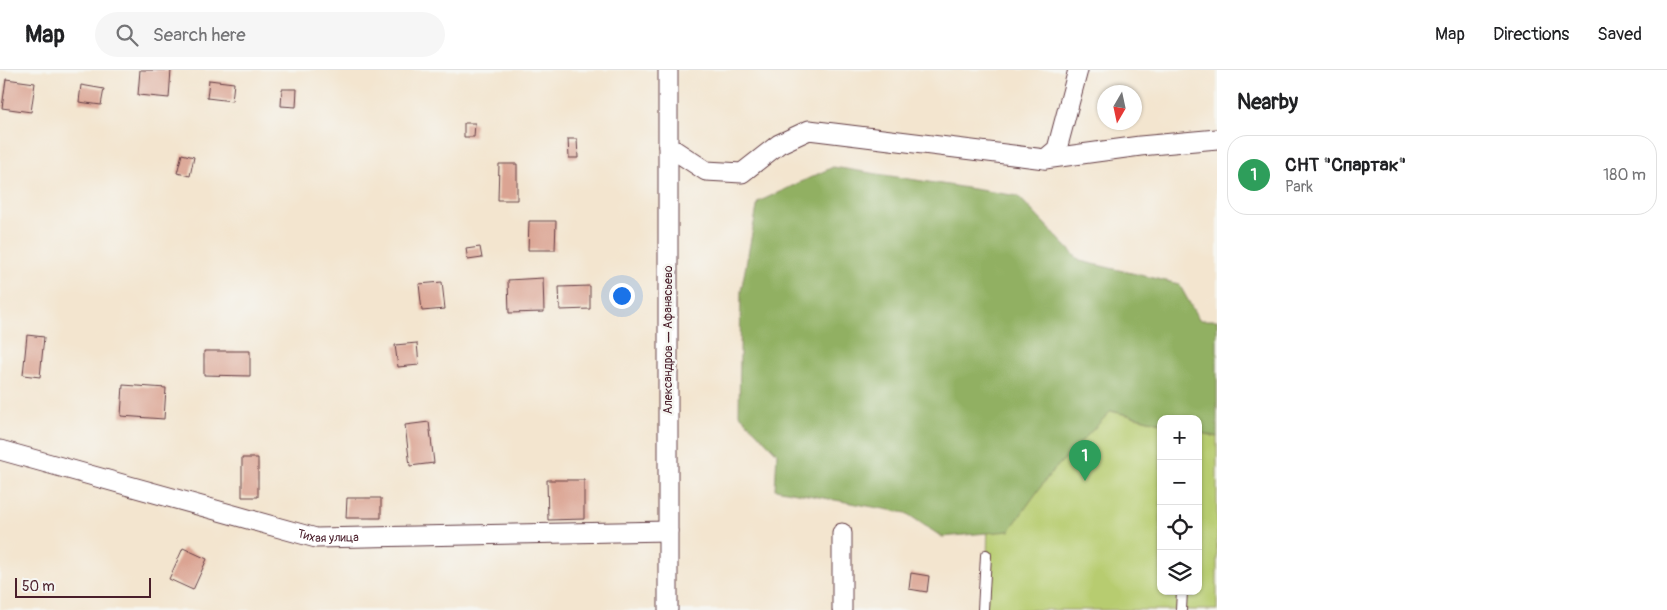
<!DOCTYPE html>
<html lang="en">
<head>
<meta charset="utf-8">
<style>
	body { margin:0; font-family:Pangolin,sans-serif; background:#f6f6f6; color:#202124 }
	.controls { position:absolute; right:15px; bottom:15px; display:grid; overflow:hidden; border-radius:10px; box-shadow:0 1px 4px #0004 }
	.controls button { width:45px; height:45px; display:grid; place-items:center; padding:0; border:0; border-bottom:1px solid #e0e0e0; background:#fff; color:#202124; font:25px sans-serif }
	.compass { position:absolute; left:1097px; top:15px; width:45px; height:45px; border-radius:50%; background:#fff; box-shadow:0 1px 4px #0004; rotate:189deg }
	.scale { position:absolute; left:15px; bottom:12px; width:136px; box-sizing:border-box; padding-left:5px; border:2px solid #4a1f2b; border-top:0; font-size:14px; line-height:18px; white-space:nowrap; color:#4a1f2b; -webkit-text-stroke:4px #f6f6f2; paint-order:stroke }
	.you { position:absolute; left:621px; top:225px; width:18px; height:18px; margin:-12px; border:4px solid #fff; border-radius:50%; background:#1a73e8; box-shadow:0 0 0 8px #1a73e833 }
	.badge { display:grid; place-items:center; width:32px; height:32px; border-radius:50%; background:#b5179e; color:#fff; font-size:16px; font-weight:700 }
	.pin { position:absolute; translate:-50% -41px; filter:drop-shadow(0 1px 2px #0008) }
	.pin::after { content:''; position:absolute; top:26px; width:18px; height:15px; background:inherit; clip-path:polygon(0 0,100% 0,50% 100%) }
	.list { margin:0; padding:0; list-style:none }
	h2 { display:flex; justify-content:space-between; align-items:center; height:65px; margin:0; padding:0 20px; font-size:21px }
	h2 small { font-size:16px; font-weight:400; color:#757577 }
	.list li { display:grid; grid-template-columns:32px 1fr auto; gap:15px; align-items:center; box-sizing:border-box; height:80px; margin:0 10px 10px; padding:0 10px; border:1px solid #e0e0e0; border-radius:20px }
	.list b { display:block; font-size:19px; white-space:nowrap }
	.list p { margin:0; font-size:16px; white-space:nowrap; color:#757577 }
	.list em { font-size:16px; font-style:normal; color:#757577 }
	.icon { flex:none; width:28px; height:28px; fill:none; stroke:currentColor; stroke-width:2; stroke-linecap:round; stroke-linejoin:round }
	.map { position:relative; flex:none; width:1217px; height:540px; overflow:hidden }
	header { display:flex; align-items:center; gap:30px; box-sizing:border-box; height:70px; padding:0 25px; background:#fff; border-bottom:1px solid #e0e0e0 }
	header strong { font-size:24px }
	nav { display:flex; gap:28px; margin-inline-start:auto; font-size:18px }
	.search { width:350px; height:45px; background:#f6f6f6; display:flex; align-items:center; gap:12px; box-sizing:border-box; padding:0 18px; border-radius:28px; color:#757577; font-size:19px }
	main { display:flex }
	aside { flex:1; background:#fff }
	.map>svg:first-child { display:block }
	.green { fill:#b7cc70; stroke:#80764e }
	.forest { fill:#91b062; stroke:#6e6846 }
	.building { fill:#dba493 }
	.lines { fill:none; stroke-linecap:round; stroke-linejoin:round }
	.service-casing { stroke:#633d44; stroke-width:12 }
	.minor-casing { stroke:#633d44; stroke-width:21 }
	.service { stroke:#fff; stroke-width:10 }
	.minor { stroke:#fff; stroke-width:19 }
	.labels { text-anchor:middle; stroke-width:5; stroke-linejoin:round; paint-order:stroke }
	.street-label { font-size:12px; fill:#4a1f2b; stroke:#f6f6f2 }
</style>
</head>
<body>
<header>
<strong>Map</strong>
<div class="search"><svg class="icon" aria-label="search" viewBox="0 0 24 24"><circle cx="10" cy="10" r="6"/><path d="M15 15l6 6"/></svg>Search here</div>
<nav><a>Map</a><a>Directions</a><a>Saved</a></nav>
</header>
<main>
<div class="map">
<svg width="1217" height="540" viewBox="0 0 1217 540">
	<rect width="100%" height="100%" fill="#f6f6f2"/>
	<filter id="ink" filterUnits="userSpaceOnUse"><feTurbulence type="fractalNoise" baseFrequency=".02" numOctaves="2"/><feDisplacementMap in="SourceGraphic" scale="10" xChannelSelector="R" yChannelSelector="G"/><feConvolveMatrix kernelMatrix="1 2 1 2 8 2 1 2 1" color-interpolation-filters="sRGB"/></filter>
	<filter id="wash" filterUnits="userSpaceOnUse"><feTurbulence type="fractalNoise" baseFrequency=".0096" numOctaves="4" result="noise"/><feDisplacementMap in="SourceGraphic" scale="20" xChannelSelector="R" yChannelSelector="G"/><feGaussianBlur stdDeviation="1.12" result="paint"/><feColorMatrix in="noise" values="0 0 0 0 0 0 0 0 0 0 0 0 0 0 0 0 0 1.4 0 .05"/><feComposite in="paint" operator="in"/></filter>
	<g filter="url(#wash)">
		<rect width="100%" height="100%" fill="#f3e5cf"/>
		<path class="green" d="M1111,341l50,12v168h37v-159l19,5v173h-231l2,-93z"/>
		<path class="forest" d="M833,97l185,29 62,65 99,23 20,36h18v117l-19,-5v-13h-37v4l-50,-12 -61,63 -41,57 -67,6 -36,-24 -131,-24 2,-36 -38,-39 2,-123 17,-89z"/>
		<g id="blocks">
			<path class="building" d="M140,0h31l-2,28 -31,-3z
				M6,9l29,4 -4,29 -29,-4z
				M209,10l25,3 -2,18 -25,-3z
				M81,15l23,4 -3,16 -22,-3z
				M282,19h15l-1,18 -15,-1z
				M464,53h11l-1,14h-10z
				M568,69h9l1,19h-9z
				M182,84l12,3 -4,19 -13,-3z
				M499,94h18v36h-19z
				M529,151h27l-1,29h-27z
				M480,177l2,11 -14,2 -2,-11z
				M543,208l1,34 -35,1 -1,-33z
				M442,212l3,27 -23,2 -3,-27z
				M590,216v23l-30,1 -1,-23z
				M27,265l17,2 -4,40 -17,-2z
				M417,273l2,22 -21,2 -3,-22z
				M204,281h46v25l-46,-1z
				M123,315l43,3 -2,31 -43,-3z
				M429,352l5,41 -24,3 -5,-41z
				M242,388h16v39h-16z
				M547,410h37v39l-36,1z
				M347,428h34v20h-35z
				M183,478l24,11 -14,31 -24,-11z
				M911,503l18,3 -2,16 -18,-3z"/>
		</g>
	</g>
	<g filter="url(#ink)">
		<use href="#blocks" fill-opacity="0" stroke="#633d44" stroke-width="1"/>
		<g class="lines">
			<defs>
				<path id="service" d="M983,540l3,-55
					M1181,540l1,-19"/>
				<g id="minor">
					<path d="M668,76l38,25 36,2 37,-29 30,-14 236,29 12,-10 21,-79"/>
					<path d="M1045,89l95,-13 77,-7"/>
					<path id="s1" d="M0,380l316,88 352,-7"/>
					<path d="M668,540v-540"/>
					<path d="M842,540v-77"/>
				</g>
			</defs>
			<use href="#service" class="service-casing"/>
			<use href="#minor" class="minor-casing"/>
			<use href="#service" class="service"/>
			<use href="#minor" class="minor"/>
		</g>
	</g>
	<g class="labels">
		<g class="street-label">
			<text transform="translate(668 270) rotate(-90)" y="4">Александров — Афанасьево</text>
			<text dy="4" stroke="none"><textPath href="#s1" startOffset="340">Тихая улица</textPath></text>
		</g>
	</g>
</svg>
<div class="controls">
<button>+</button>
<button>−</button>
<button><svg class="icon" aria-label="locate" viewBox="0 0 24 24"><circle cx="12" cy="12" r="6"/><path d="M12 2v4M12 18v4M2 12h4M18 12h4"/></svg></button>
<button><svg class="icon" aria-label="layers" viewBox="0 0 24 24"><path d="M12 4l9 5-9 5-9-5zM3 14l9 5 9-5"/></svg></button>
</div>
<svg class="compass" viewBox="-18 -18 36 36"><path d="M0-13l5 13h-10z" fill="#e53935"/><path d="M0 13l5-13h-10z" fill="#757577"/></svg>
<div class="scale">50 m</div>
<div class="you"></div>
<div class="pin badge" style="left:1085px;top:411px;background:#2e9e5b">1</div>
</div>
<aside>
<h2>Nearby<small></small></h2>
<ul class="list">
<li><span class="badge" style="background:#2e9e5b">1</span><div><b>СНТ &quot;Спартак&quot;</b><p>Park</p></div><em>180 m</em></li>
</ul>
</aside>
</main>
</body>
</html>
